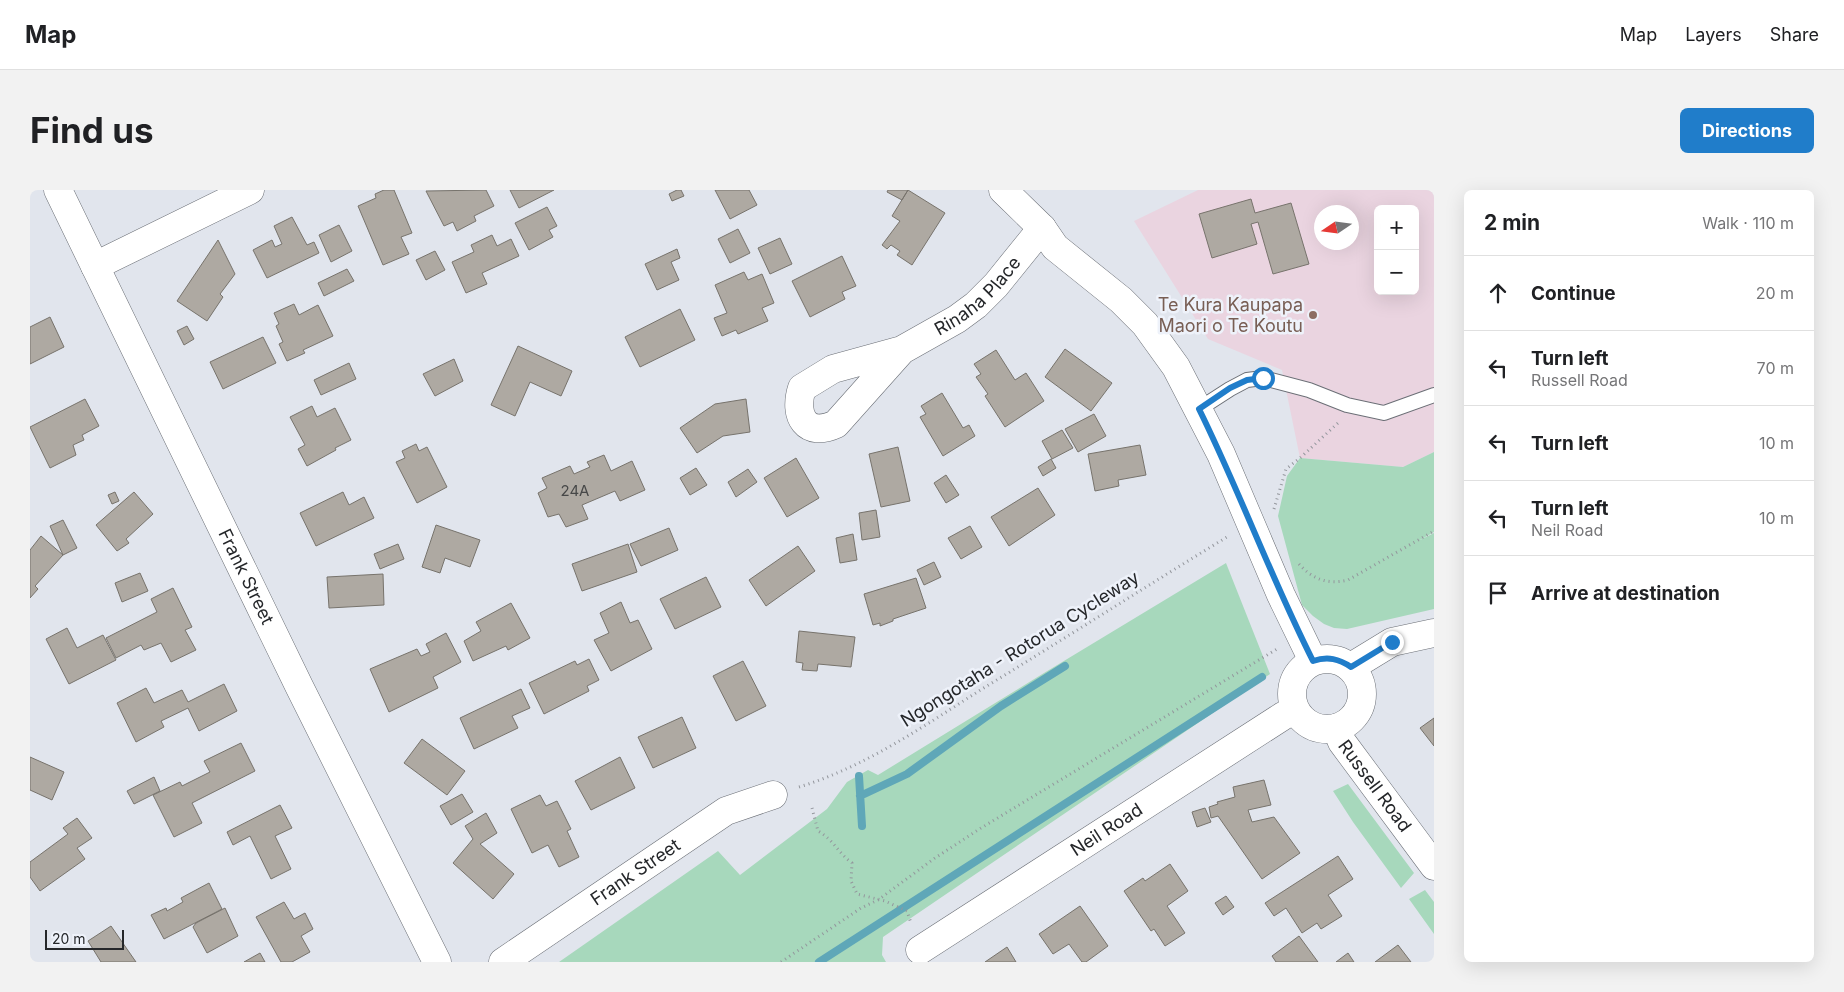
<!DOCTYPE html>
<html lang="en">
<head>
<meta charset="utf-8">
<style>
	body { margin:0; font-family:Inter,sans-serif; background:#f2f2f2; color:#202124 }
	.controls { position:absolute; right:15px; top:15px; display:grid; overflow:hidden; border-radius:8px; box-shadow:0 5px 20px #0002 }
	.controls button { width:45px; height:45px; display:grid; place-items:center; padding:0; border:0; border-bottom:1px solid #e0e0e0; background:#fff; color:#202124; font:25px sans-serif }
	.compass { position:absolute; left:1284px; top:15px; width:45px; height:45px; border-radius:50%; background:#fff; box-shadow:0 5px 20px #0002; rotate:257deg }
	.scale { position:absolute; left:15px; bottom:12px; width:79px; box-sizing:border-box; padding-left:5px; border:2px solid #25272a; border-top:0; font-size:14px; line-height:18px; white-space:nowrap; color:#25272a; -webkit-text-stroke:4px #eef2fa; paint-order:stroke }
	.stop { position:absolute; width:15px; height:15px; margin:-11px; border:4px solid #207dca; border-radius:50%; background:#fff }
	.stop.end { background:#207dca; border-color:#fff; box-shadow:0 1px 5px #0008 }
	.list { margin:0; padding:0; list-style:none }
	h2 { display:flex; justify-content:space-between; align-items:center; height:65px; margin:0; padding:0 20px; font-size:21px }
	h2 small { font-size:16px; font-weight:400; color:#757577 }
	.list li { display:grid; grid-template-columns:32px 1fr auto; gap:15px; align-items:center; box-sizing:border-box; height:75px; padding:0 20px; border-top:1px solid #e0e0e0 }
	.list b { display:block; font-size:19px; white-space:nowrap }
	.list p { margin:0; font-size:16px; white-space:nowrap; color:#757577 }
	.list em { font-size:16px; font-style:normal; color:#757577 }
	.icon { flex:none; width:28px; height:28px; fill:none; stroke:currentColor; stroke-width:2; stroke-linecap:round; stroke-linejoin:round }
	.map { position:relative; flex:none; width:1404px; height:772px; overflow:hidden; border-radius:8px }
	header { display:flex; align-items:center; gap:30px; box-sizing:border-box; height:70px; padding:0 25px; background:#fff; border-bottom:1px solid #e0e0e0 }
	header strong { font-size:24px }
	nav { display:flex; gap:28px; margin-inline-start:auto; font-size:18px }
	.intro { display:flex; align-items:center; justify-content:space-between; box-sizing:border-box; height:120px; padding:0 30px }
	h1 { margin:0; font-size:35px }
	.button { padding:12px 22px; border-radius:8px; background:#207dca; color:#fff; font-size:18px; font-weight:700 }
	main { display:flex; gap:30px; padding:0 30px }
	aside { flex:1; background:#fff; border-radius:8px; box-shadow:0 5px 20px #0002 }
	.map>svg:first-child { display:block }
	.education { fill:#ead4e0; fill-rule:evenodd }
	.green { fill:#a7d8bc }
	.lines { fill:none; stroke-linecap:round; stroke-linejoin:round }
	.stream { stroke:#5fa7b8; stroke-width:8 }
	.building { fill:#aea9a2; stroke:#77736c }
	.service-casing { stroke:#6b6f76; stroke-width:16 }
	.minor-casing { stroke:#6b6f76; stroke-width:29 }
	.path { stroke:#93969c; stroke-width:3; stroke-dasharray:1 4; stroke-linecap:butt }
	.service { stroke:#fff; stroke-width:14 }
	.minor { stroke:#fff; stroke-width:28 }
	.route { stroke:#207dca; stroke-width:6 }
	.education-dot { fill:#8d6e63; stroke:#eef2fa; stroke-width:2 }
	.labels { text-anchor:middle; stroke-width:5; stroke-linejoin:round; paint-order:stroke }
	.number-label { font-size:15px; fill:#474848 }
	.street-label { font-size:18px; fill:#25272a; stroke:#eef2fa }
	.education-label { font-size:18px; fill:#785e54; stroke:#eef2fa; text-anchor:end }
</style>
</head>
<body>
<header>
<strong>Map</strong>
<nav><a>Map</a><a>Layers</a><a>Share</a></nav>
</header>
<div class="intro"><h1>Find us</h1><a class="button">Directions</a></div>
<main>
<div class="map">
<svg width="1404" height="772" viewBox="0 0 1404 772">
	<rect width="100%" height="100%" fill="#e1e5ed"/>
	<path class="education" d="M1168,0h236v262l-31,15 -103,-9 -18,-88 -74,-31 -74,-118zM1348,19h37v82h-37zM1292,22h30v30h-30z"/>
	<path class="green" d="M1404,262v80l-14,8 14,-7v76l-87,20 -13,-1 -10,-4 -11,-8 -11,-11 -24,-89 9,-40 13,-18 103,9z
		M1196,373l44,111 -387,263 -1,18 4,7h-327l159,-111 22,24 87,-66 20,-27 21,-12 10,5 166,-102z
		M1318,594l66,89 -13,15 -48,-66 -20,-31z
		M1395,700l9,12v32l-25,-35z"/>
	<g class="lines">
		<path class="stream" d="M829,586l3,50
			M830,606l47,-22 94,-68 64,-40
			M789,772l443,-285"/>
	</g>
	<path class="building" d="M354,0h10l18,43 -11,4 8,17 -26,11 -25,-59 18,-8 -1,-4z
		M456,0l8,16 -20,10 2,5 -19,10 -4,-9 -9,4 -18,-35z
		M480,0h44l-35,18z
		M647,0h4l3,6 -12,5 -3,-7z
		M685,0h34l8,15 -27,14z
		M858,0h20l-6,10 -15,-8z
		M878,0l37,23 -33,52 -15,-10 3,-4 -9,-6 -4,4 -5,-4 18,-24 -8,-5z
		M1221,9l4,14 36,-10 18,61 -36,10 -15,-52 -7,2 6,20 -45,14 -13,-44z
		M517,17l10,19 -8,4 4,7 -24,13 -14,-27z
		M262,27l15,28 7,-3 5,11 -52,25 -14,-28 19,-10 3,7 7,-3 -8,-18z
		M309,35l13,26 -21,11 -12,-27z
		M708,39l12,24 -20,10 -12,-24z
		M462,45l5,11 14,-7 8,17 -37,17 5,11 -21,9 -14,-31 22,-10 -3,-7z
		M750,48l12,26 -22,10 -12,-26z
		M188,50l17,34 -15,20 3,3 -16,24 -30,-20z
		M647,59l3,9 -9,4 8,18 -22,10 -12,-26z
		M405,61l10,19 -19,10 -10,-20z
		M812,66l14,30 -14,6 3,7 -35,18 -18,-36z
		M317,79l7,12 -30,15 -6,-13z
		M714,82l4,8 14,-6 12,29 -12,5 6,13 -30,13 -2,-4 -14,6 -8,-18 13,-5 -12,-28z
		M264,114l5,11 19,-10 15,31 -30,14 2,3 -18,8 -8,-17 4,-2 -7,-16 3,-2 -5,-11z
		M650,119l15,31 -55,27 -15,-30z
		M20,127l14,30 -34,17v-37z
		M157,136l7,13 -10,6 -7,-14z
		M233,147l13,26 -53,26 -13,-27z
		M488,156l54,25 -11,25 -31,-14 -15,34 -24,-11z
		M1035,159l47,34 -21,28 -46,-34z
		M966,160l19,30 11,-7 18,28 -39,26 -20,-31 3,-2 -12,-17 5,-3 -7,-10z
		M424,169l9,22 -28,15 -12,-22z
		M319,173l7,16 -35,16 -7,-15z
		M912,203l21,35 6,-3 6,11 -32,20 -23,-39 6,-3 -5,-8z
		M55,209l14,27 -17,9 2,5 -11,5 3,10 -26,13 -20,-41z
		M716,209l4,33 -27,4 -26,17 -17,-25 35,-24z
		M282,216l5,11 18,-9 16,32 -16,8 1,2 -29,16 -9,-17 7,-4 -15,-28z
		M1064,224l12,22 -28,16 -13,-23z
		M1032,240l11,18 -21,11 -10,-18z
		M386,254l3,7 8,-4 20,40 -30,16 -21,-41 9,-4 -3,-7z
		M1110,255l6,30 -28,5 1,6 -24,5 -7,-37z
		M868,257l12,54 -29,6 -12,-53z
		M574,265l7,16 21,-10 13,29 -25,11 -5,-10 -33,14 6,14 -22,8 -7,-13 -11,3 -10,-24 9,-5 -5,-10 28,-12 4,8 16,-7 -3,-5z
		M766,268l23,40 -32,19 -23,-39z
		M1021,269l5,9 -13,8 -5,-9z
		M666,278l11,17 -17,10 -10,-17z
		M718,279l9,13 -21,15 -8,-15z
		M916,285l13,20 -13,8 -12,-20z
		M1008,298l17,27 -46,31 -18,-29z
		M85,302l4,9 -7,3 -4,-9z
		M104,302l19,22 -27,25 3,4 -12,8 -21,-26z
		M313,302l6,13 15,-8 10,21 -58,28 -16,-33z
		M846,320l4,27 -18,3 -3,-27z
		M33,330l14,28 -14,7 -13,-29z
		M406,335l44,15 -10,27 -25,-9 -5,15 -18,-6z
		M940,336l12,21 -21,12 -13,-21z
		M639,338l9,22 -37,16 -11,-22z
		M823,344l4,26 -17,3 -4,-25z
		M11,346l22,19 -28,31 3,3 -8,9v-48z
		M368,354l6,15 -24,10 -6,-15z
		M598,354l9,28 -55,19 -10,-27z
		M768,356l17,25 -49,35 -17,-26z
		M904,372l7,15 -17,8 -7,-15z
		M110,383l8,18 -26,11 -7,-19z
		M353,384l1,31 -55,3 -2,-31z
		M676,387l15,30 -46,22 -15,-30z
		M886,388l10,30 -33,11v2l-13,5v-3l-7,2 -9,-31z
		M143,398l19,39 -7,3 11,20 -25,12 -10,-19 -17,7 -3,-5 -25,13 -10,-20 51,-26 -6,-13z
		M591,412l9,21 8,-3 14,29 -41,22 -17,-31 15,-7 -9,-20z
		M481,413l19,35 -22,12 -2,-4 -33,15 -9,-20 17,-10 -5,-9z
		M37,438l10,20 26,-13 13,25 -47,24 -23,-45z
		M769,441l56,6 -4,30 -33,-3 -1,7 -15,-1 1,-7 -7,-1z
		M416,443l15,29 -28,15 5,11 -49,24 -19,-43 47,-20 4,7 9,-4 -4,-8z
		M559,469l10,21 -12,6 2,5 -45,23 -15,-31 46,-22 2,4z
		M713,471l23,45 -30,15 -23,-45z
		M194,494l13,27 -38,20 -11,-23 -27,13 3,6 -28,15 -19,-39 29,-15 8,15 28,-13 6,12z
		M491,499l9,19 -18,8 6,12 -44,21 -14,-31z
		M652,527l14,31 -43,20 -15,-31z
		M1404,528v28l-14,-18z
		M392,549l43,32 -18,24 -43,-32z
		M211,553l14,28 -63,32 10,20 -28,14 -21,-42 27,-13 2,4 28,-14 -6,-11z
		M0,567l34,15 -12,28 -22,-10z
		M590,567l15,31 -44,22 -16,-29z
		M124,587l6,14 -26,13 -7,-13z
		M1234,590l7,25 -23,5 4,12 22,-5 26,36 -38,26 -44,-63 -7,2 -2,-11 9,-3 -1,-2 18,-5 -2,-10z
		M432,604l11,18 -22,13 -11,-19z
		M510,605l6,11 11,-5 14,28 -4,2 12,26 -20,10 -11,-22 -16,8 -21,-44z
		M250,615l12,23 -17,8 16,33 -20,10 -21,-43 -17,9 -6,-13z
		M1175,618l6,14 -14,5 -5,-15z
		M456,623l11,20 -17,11 34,30 -21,25 -40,-36 20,-24 -8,-13z
		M47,628l15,20 -15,10 8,11 -45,32 -10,-14v-15l38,-28 -5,-6z
		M1308,666l15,23 -25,16 14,21 -21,13 -4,-6 -15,10 -16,-25 -12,8 -9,-13z
		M1140,674l18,27 -21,15 18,27 -20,13 -11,-17 -3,2 -27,-40 19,-13 2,3z
		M179,693l13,26 -58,30 -13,-24 15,-7 1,3 16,-9 -2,-4z
		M1196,706l8,11 -11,8 -8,-12z
		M254,712l10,17 11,-6 8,16 -12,7 9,16 -18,10h-11l-25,-45z
		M1050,716l28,40 -22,16h-4l-13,-18 -16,10 -14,-20z
		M195,718l13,28 -31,17 -14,-26 3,-4z
		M81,736l25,36h-35l-13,-21z
		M1269,746l19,26h-42l-4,-6z
		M1368,755l13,17h-36z
		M977,757l9,15h-31z
		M230,763l5,9h-21z
		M1318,763l6,9h-18z"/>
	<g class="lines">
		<defs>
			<path id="service" d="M1169,219l31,-20 17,-9 16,-2 46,12 38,15 37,8 50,-18"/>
			<g id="minor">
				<path id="s1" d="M28,0l241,496 138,276"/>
				<path d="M973,0l39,38 13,19 66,53 24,24 31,43 45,87 60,141 32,66"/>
				<path d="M65,76l155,-76"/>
				<path id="s2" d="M872,160l-66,74c-30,14 -43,-8 -34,-36l31,-19 69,-19 55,-31 19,-14 20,-20 46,-57"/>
				<circle cx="1297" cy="504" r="35"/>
				<path d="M1321,477l41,-25 42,-9"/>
				<path id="s3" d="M1306,538l6,14 92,124"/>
				<path id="s4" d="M890,760l363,-234 12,-6"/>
				<path id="s5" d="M473,772l223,-151 47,-16"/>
			</g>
		</defs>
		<use href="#service" class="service-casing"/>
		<use href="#minor" class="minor-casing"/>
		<path class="path" d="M1244,319l12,-40 14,-11 38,-35
			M1269,374c13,15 29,21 49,16l86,-49
			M769,597c66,-20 125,-61 183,-98 82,-50 163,-102 245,-152
			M782,618l6,23c16,9 20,22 34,32l-1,18 6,13 28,7 22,10 4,12
			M751,772l80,-54 17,-8 57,-42 46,-30 296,-179"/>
		<use href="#service" class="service"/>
		<use href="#minor" class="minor"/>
	</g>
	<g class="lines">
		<path class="route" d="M1233,188l-16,2 -17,8 -31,21c41,83 72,169 114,252 15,-5 26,-2 38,6l41,-25"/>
	</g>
	<circle class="education-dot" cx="1283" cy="125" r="5"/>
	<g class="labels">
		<g class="number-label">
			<text x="545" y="306">24A</text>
		</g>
		<g class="street-label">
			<text dy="6" stroke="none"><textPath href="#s2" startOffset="370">Rinaha Place</textPath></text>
			<text dy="6" stroke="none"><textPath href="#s1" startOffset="430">Frank Street</textPath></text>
			<text transform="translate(990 459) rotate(-32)" y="6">Ngongotaha - Rotorua Cycleway</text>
			<text dy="6" stroke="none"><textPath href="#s3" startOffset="70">Russell Road</textPath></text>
			<text dy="6" stroke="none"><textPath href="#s4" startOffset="222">Neil Road</textPath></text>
			<text dy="6" stroke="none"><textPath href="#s5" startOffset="160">Frank Street</textPath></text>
		</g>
		<g class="education-label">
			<text x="1273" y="121">Te Kura Kaupapa<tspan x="1273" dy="21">Maori o Te Koutu</tspan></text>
		</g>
	</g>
</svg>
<div class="controls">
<button>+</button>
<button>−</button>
</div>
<svg class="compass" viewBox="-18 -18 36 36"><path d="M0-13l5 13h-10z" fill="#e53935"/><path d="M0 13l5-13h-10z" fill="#757577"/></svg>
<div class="scale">20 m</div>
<div class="stop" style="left:1233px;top:188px"></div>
<div class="stop end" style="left:1362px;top:452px"></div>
</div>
<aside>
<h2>2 min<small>Walk · 110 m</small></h2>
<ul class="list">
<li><svg class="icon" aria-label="ahead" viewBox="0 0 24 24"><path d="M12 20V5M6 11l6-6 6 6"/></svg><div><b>Continue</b></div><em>20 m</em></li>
<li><svg class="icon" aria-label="left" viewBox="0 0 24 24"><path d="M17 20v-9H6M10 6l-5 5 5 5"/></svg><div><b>Turn left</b><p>Russell Road</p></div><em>70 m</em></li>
<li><svg class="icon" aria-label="left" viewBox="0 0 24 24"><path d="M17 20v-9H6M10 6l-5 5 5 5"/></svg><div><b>Turn left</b></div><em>10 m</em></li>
<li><svg class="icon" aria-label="left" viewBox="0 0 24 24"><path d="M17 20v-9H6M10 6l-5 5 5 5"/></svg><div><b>Turn left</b><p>Neil Road</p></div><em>10 m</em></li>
<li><svg class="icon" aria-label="arrive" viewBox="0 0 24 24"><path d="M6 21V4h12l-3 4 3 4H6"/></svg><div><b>Arrive at destination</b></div></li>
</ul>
</aside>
</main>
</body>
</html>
